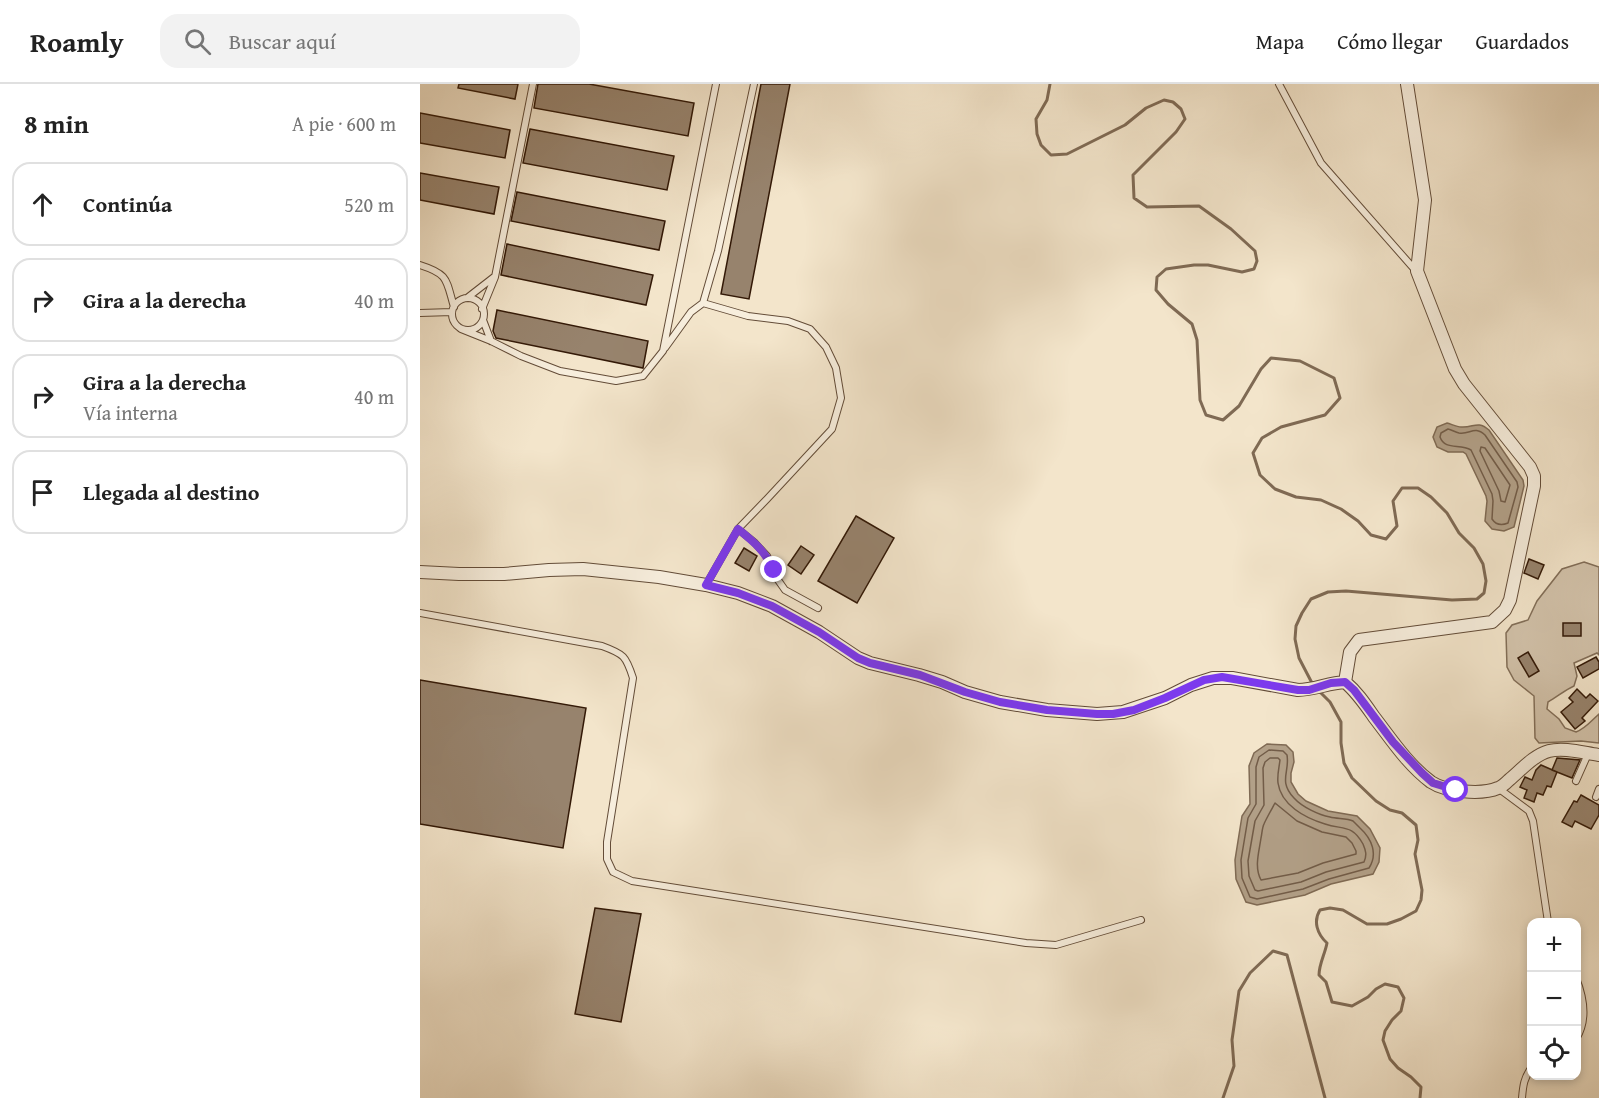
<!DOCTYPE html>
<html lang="es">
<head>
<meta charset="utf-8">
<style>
	body { margin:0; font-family:"Gentium Book Plus",serif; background:#f2f2f2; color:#222 }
	.controls { position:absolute; right:18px; bottom:18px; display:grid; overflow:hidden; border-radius:12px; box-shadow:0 3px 9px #0003 }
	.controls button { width:54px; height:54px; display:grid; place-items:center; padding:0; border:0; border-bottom:2px solid #e0e0e0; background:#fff; color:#222; font:30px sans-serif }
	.stop { position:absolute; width:18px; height:18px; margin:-14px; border:4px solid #7c3aed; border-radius:50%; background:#fff }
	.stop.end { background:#7c3aed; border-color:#fff; box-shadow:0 2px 6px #0008 }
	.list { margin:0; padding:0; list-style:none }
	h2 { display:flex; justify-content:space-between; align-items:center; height:78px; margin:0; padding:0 24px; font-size:26px }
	h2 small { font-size:20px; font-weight:400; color:#767676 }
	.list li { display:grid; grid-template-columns:39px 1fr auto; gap:18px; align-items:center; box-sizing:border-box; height:84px; margin:0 12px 12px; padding:0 12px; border:2px solid #e0e0e0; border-radius:18px }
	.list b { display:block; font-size:22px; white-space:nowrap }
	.list p { margin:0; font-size:20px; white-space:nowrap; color:#767676 }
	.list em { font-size:20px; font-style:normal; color:#767676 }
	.icon { flex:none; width:33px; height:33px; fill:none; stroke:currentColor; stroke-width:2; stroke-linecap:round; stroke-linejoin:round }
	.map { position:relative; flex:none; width:1179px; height:1014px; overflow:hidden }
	header { display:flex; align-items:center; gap:36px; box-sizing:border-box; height:84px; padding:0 30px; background:#fff; border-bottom:2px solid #e0e0e0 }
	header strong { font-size:28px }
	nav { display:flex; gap:33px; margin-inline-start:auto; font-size:21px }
	.search { width:420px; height:54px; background:#f2f2f2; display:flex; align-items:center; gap:15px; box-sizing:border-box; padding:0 21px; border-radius:18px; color:#767676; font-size:22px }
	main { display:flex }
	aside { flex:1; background:#fff }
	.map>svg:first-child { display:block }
	.green { fill:#d2c2aa; stroke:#826e58; stroke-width:1.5 }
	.water { fill:#b2a088; stroke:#7f6a54; stroke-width:1.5 }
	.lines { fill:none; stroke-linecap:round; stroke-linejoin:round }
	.shore { stroke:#725c48; stroke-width:1.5 }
	.stream { stroke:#7f6a54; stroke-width:3 }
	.building { fill:#97836d; stroke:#331907; stroke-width:1.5 }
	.service-casing { stroke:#634c38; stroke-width:8 }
	.minor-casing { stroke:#634c38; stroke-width:14 }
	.service { stroke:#f7eedd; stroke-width:6 }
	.minor { stroke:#f7eedd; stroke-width:12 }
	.route { stroke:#7c3aed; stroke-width:8 }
</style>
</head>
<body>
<header>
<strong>Roamly</strong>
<div class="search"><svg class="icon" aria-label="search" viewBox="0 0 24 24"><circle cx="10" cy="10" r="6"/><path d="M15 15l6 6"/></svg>Buscar aquí</div>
<nav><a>Mapa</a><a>Cómo llegar</a><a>Guardados</a></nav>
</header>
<main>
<aside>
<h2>8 min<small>A pie · 600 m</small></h2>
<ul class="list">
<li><svg class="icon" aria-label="ahead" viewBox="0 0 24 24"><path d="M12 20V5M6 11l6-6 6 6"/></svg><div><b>Continúa</b></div><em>520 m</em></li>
<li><svg class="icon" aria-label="right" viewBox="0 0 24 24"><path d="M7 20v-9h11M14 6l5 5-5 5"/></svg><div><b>Gira a la derecha</b></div><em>40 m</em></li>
<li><svg class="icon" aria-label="right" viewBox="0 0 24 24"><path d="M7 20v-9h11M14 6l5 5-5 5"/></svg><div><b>Gira a la derecha</b><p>Vía interna</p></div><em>40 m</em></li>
<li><svg class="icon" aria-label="arrive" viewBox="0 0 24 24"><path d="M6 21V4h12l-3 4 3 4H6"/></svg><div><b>Llegada al destino</b></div></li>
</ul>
</aside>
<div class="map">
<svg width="1179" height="1014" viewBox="0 0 1179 1014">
	<rect width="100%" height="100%" fill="#f3e5cb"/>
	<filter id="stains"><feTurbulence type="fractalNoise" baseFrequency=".00333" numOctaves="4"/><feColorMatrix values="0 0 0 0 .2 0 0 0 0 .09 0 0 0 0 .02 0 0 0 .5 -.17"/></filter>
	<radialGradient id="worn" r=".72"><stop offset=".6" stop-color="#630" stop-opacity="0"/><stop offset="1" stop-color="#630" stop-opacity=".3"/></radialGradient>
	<path class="green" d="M1164,478l15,5v88l-2,-2 -23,10 3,13 -3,10c-9,4 -17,11 -26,16l-1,7 12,10 6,9 11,4c9,-3 15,-11 23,-18v29l-18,-2 -42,2 -4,-5 -1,-42 -20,-16 -7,-13 -1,-34 6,-8 16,-5 9,-19 25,-32z"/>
	<path class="water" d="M1027,339c4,1 10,4 14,4 13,1 16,-7 28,3l34,50 1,6 -10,41 -10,4 -12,-2 -7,-8 2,-20 -1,-5 -20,-42 -3,-2h-15l-11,-5 -4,-10 4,-10z
		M847,660l19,1 7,7 1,10 -3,11v9l7,12 8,7 22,10 29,5 13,13 10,19 -1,14 -6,12 -42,10 -26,11 -48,10 -11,-3 -10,-23 -1,-19 7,-44 8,-12 -1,-38 5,-13z"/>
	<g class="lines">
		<path class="shore" d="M1028,345c4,1 7,3 11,4 11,2 15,-8 26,2l32,47 1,5 -10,36c-7,3 -12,2 -16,-4l1,-18 -1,-7 -21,-44c-11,-7 -26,1 -31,-13l1,-4z
			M1061,363l4,1 25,37 -5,17 -4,-1 -2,-10 -19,-40z
			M849,666l14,1 4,4c3,17 -9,26 7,43 8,9 25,17 36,19 7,2 17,1 23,4 1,1 6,6 7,7 12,11 18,26 9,40l-40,11 -26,10 -46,10 -7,-2 -8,-19 -1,-18 7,-42 8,-14v-37l3,-10z
			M850,674h8l2,2c-1,8 -3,15 -2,23 3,22 27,35 47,41 18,6 27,0 38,20 3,7 4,11 1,18l-38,10 -25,10 -43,9 -3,-1 -6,-14 -1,-15 7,-40 9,-16 -1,-37 2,-6z
			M855,719l22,18 25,11 24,5 6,6 4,8v3l-33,9 -25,10 -37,7c-7,-13 -2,-28 0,-42 1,-4 1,-10 3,-14 1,-3 10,-19 11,-21z"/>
		<path class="stream" d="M630,0l-3,16 -11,19 1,15 4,11 10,10 16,-1 58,-29 21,-17 18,-8 9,2 8,7 4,10 -9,13 -43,43 1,23 13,9 52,-1 32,23 24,22 2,10 -3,8 -12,3 -34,-7h-14l-28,4 -9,8 -1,13 12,14 24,20 5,16 3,60 6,15 17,5 16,-14 22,-37 10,-11 29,3 34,17 6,20 -15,17 -44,12 -19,11 -9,15 7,22 15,14 21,8 25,3 20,9 17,12 13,14 15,4 11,-13 -4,-25 9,-13h16l13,9 16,16 12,20 15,15 9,16 3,17 -2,12 -7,6 -25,1 -106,-9 -18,1 -17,7 -9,14 -6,13 -1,13 4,19 14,27
			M900,608l10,10 11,20v21l3,20 8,15 24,23 14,9 12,3 14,12 2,15 -3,14 7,36 -1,10 -5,11 -15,8 -14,5h-20l-24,-14 -13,-2 -10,2c-7,11 -3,24 7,33 -2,11 -8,21 -8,32l7,7 6,20 20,4 16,-9 8,-8 9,-5 13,3 6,11 -3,13 -9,9 -7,11 -2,9 7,19 8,9 13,9 10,10 -1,11
			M803,1014l11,-32 -2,-26 7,-49 11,-18 23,-22 14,4 38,143"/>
	</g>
	<path class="building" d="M39,0h59l-3,15 -57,-11z
		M118,0h51l105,19 -6,33 -154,-28z
		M341,0h29l-41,215 -28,-5z
		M0,29l90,17 -5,28 -85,-15z
		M110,45l144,27 -7,34 -144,-27z
		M0,89l79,14 -5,27 -74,-14z
		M97,108l148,29 -6,29 -148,-29z
		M87,160l146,31 -7,30 -145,-30z
		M77,226l151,31 -5,27 -147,-30 -3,-7z
		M436,432l38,22 -37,65 -39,-22z
		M381,462l13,9 -13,19 -13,-9z
		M324,464l13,8 -8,15 -14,-8z
		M1109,475l15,6 -6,14 -14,-6z
		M1143,539h18v13h-18z
		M1108,568l11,19 -10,6 -11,-19z
		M1176,573l3,5v7l-16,9 -6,-11z
		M0,596l166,28 -23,140 -143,-24z
		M1157,605l9,9 4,-4 8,7 -16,17 3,3 -10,8 -14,-17 12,-10 -4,-4z
		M1137,674l23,2 -8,18 -20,-8z
		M1121,681l16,7 -6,15 -4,-1 -4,9 -6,-2 -3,9 -10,-4 3,-8 -7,-3 5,-10 7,3 4,-10z
		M1161,711l18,10v10l-8,14 -16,-8 -3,6 -10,-5 12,-21 3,1z
		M175,824l46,6 -20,108 -46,-8z"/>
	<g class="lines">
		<defs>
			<path id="service" d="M859,0l42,79 95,108
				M0,181c29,9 26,15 34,42
				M47,214l27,-21
				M32 230a16 16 0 1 1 32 0a16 16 0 1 1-32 0Z
				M283,219l15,-52 36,-167
				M62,225l13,-32 38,-193
				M0,229l32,-1
				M63,236l8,21
				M41,245l30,12 30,15 39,15 56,10 27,-5 20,-25 53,-267
				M245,264l26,-36 12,-9 45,13 40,5 22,8 16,18 10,21 5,30 -9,31 -65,70 -29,30 -32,56
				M318,445l16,13 13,14 11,24 7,10 33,18
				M0,529l182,33c22,8 24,10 31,32l-26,164v17l6,13 19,9 394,62 30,2 85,-25
				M1156,697l12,-27
				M1078,704l31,23 4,10 15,101
				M1176,713l3,-8
				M1156,894c8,20 12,42 0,61
				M1102,1014c1,-12 2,-21 10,-31"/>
			<path id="minor" d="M0,488l39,2h45l45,-4 34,-1 76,8 47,8 32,8 34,13 47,26 39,26 12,5 49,12 23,7 23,10 35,10 47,8 50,4 26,-2 42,-14 26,-13 22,-7h19l66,12c16,0 30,-7 47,-8l5,-30 9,-12 133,-18 13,-12 5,-10 24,-114v-10l-4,-9 -66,-83 -9,-15 -38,-98 8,-71 -18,-116
				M925,598c12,10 20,22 29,35 17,22 34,48 57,65 15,10 51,13 67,6 4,-1 8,-5 11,-8 12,-10 25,-25 40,-29 15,-4 35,2 50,4"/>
		</defs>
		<use href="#service" class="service-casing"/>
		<use href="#minor" class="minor-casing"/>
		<use href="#service" class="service"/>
		<use href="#minor" class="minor"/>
	</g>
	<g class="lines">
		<path class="route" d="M354,486c-10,-20 -20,-28 -36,-41l-32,56 32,8 34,13 47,26 39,26 12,5 50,12 45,17 35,10 47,8 50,4h16l21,-4 31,-12 39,-18 18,-3 76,13h11l22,-7 14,-1 9,8 39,52 29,31 11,10 23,7"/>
	</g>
	<rect width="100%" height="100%" filter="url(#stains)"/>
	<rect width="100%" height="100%" fill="url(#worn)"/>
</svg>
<div class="controls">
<button>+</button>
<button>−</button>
<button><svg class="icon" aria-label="locate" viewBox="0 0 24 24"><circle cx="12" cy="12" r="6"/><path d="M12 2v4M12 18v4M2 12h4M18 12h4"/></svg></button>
</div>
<div class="stop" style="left:1036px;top:706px"></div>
<div class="stop end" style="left:354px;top:486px"></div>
</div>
</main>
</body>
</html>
